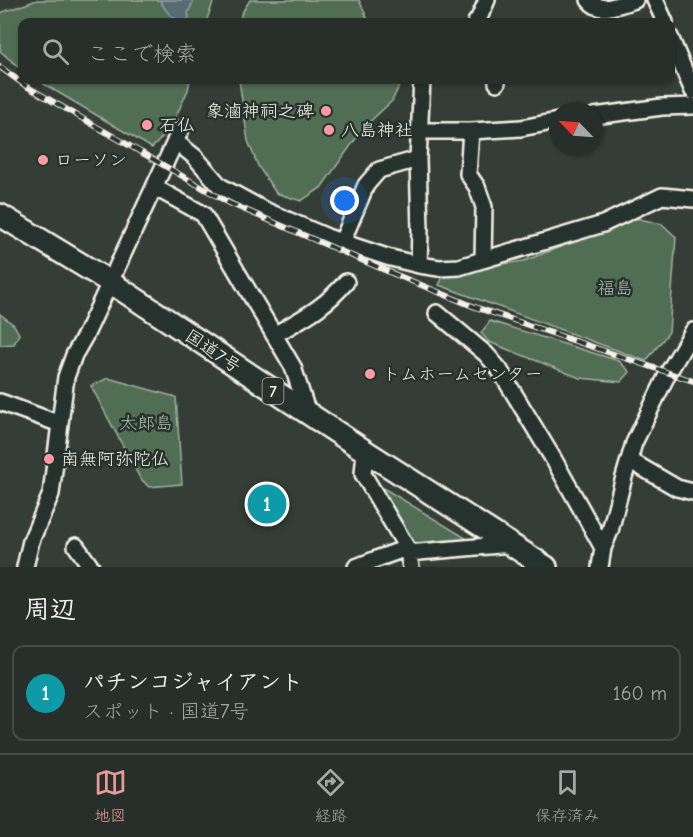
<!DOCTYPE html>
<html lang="ja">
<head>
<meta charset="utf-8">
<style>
	body { margin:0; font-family:"Comic Neue","Klee One",sans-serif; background:#303631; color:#f1f3f6 }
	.compass { position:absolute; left:549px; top:102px; width:54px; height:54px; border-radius:50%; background:#282e29; box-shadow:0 2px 4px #0004; rotate:295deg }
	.you { position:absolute; left:345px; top:201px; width:21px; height:21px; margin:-15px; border:4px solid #fff; border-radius:50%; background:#1a73e8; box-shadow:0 0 0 9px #1a73e833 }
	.badge { display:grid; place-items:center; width:39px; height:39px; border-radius:50%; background:#e69b98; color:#fff; font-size:20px; font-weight:700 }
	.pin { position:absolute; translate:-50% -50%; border:3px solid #fff; box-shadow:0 2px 6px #0006 }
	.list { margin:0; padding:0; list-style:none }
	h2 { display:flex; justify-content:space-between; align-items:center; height:78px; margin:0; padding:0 24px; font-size:26px }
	h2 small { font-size:20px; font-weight:400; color:#a5a8a8 }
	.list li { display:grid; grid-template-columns:39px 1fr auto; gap:18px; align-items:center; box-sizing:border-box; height:96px; margin:0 12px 12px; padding:0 12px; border:2px solid #444a46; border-radius:12px }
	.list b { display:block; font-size:22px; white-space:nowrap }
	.list p { margin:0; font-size:20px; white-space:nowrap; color:#a5a8a8 }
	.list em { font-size:20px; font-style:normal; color:#a5a8a8 }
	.icon { flex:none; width:33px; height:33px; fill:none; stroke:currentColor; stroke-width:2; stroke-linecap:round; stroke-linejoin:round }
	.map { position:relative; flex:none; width:693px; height:567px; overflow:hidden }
	.search { position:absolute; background:#282e29; box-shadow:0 2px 4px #0004; left:18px; right:18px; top:18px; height:66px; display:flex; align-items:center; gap:15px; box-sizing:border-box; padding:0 21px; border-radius:12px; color:#a5a8a8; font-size:22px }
	.sheet { height:186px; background:#282e29 }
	nav { display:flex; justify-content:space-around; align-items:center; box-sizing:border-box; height:84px; border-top:2px solid #444a46; background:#282e29; font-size:16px; color:#a5a8a8 }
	nav a { display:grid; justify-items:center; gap:3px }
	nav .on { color:#e69b98 }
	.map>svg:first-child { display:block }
	.green { fill:#516e55; stroke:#a2b09e; stroke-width:1.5 }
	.water { fill:#556c74; stroke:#95a1a2; stroke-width:1.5 }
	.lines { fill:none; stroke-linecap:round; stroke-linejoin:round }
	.minor-casing { stroke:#f4f1e8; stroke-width:20 }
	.highway-casing { stroke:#f4f1e8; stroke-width:26 }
	.minor { stroke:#26332d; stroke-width:15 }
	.highway { stroke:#26332d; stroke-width:21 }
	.rail-casing { stroke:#f4f1e8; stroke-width:6 }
	.rail { stroke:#26332d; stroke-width:4; stroke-dasharray:11; stroke-linecap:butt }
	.poi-dot { fill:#ff9aa2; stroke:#26332d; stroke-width:2 }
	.labels { text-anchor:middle; stroke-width:5; stroke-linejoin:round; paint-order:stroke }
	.shield { fill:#26332d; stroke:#b6b8b0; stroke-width:1.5 }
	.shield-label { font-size:16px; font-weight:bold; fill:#f4f1e8 }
	.poi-label { font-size:18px; fill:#f4f1e8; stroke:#26332d; text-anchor:start }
	.park-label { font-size:18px; fill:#b3bdad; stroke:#26332d }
	.street-label { font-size:18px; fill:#f4f1e8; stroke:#26332d }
</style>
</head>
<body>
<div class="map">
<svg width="693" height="567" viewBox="0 0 693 567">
	<rect width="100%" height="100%" fill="#353d37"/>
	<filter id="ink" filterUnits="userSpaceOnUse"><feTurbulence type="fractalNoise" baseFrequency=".0167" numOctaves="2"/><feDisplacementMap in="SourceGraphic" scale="12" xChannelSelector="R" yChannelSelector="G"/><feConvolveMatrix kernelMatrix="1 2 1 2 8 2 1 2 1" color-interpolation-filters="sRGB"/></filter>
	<g filter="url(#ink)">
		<path class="green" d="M37,0h177l-8,22h-184v48l-22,-19v-38z
			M250,0h109l10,22h-129l1,-8z
			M37,80h153l-2,10 -18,39 -18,19z
			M239,80h163l-10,21 -28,26 -43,61 -20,13 -25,-8 -18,-27 -10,-25z
			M635,218l27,6 14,13 -7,95 -23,29 -207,-76 6,-13 79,-11z
			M0,314l14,11 5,9 -5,10 -14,1z
			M490,321l129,40 11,11 -9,10 -41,-4 -91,-36 -8,-9z
			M108,378l68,19 6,87 -33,3 -9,-9 -49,-92z
			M375,483l94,57 -54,6z"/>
		<path class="water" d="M160,0h34l-6,13 1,4 -2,4c-12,2 -22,-10 -27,-21z"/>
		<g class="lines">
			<defs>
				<path id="minor" d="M589,0c11,15 30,4 46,0
					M655,0l10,22
					M476,22l3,-4 8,-18
					M670,37l23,54
					M497,83v-3
					M594,116l68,-9 31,-1
					M419,131h52l50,-3 37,-7
					M471,131l-3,43 9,13 7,20 -1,53
					M175,141l20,16 25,29 44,24 63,27 60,20 32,8 1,-35 -2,-71 4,-79
					M154,187l49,27 90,153 15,47
					M342,242l24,-57 13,-15 39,-11
					M419,265l20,3 20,-1 144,-43 59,-28 31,3
					M437,313l49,41 13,15 55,91 49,88
					M274,335c29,-17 50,-27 72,-53
					M0,402l60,22
					M365,451l-2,23 44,74 4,19
					M629,460l48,28 16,4
					M76,546l15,21
					M408,553l103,-9
					M25,567l6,-26 20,-47 15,-117 8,-22 12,-21 95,-205
					M356,567l23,-9 28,-10
					M600,567l3,-19 7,-17 14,-54 10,-34 34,-70 25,-42"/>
				<path id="highway" d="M0,215l110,67 255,169 181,116"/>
			</defs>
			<use href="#minor" class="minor-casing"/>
			<use href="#highway" class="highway-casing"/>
			<use href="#minor" class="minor"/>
			<use href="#highway" class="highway"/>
			<defs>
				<path id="rail" d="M0,67l26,19 203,117 165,71 81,33 218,74"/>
			</defs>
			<use href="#rail" class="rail-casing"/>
			<use href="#rail" class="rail"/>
		</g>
	</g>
	<g class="poi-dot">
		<circle cx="326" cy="111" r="6"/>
		<circle cx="147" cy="125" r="6"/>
		<circle cx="329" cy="130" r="6"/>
		<circle cx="43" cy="160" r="6"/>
		<circle cx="370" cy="374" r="6"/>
		<circle cx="49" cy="459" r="6"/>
	</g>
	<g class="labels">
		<rect class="shield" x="262.5" y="378" width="21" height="26" rx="4.5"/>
		<g class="shield-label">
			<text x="273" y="397">7</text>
		</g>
		<g class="poi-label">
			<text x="314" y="117" text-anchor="end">象滷神祠之碑</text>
			<text x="159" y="131">石仏</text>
			<text x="341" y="136">八島神社</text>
			<text x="55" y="166">ローソン</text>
			<text x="382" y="380">トムホームセンター</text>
			<text x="61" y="465">南無阿弥陀仏</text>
		</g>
		<g class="park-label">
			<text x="615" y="294">福島</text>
			<text x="146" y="429">太郎島</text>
		</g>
		<g class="street-label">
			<text transform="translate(213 351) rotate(34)" y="6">国道7号</text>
		</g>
	</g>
</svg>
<svg class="compass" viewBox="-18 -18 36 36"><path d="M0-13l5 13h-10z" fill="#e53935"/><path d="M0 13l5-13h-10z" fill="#a5a8a8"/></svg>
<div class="you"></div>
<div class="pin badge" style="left:267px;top:504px;background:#0f9aa8">1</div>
<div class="search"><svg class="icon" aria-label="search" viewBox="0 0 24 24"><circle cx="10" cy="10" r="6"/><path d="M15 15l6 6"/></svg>ここで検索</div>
</div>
<section class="sheet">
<h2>周辺<small></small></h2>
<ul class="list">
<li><span class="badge" style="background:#0f9aa8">1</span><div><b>パチンコジャイアント</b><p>スポット · 国道7号</p></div><em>160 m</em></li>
</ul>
</section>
<nav>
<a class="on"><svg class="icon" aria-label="map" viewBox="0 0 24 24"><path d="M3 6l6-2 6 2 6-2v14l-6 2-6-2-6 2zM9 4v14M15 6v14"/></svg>地図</a>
<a><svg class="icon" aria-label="directions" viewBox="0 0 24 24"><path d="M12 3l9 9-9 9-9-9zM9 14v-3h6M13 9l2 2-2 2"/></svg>経路</a>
<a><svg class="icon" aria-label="saved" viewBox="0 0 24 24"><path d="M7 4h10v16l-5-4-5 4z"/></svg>保存済み</a>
</nav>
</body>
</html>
